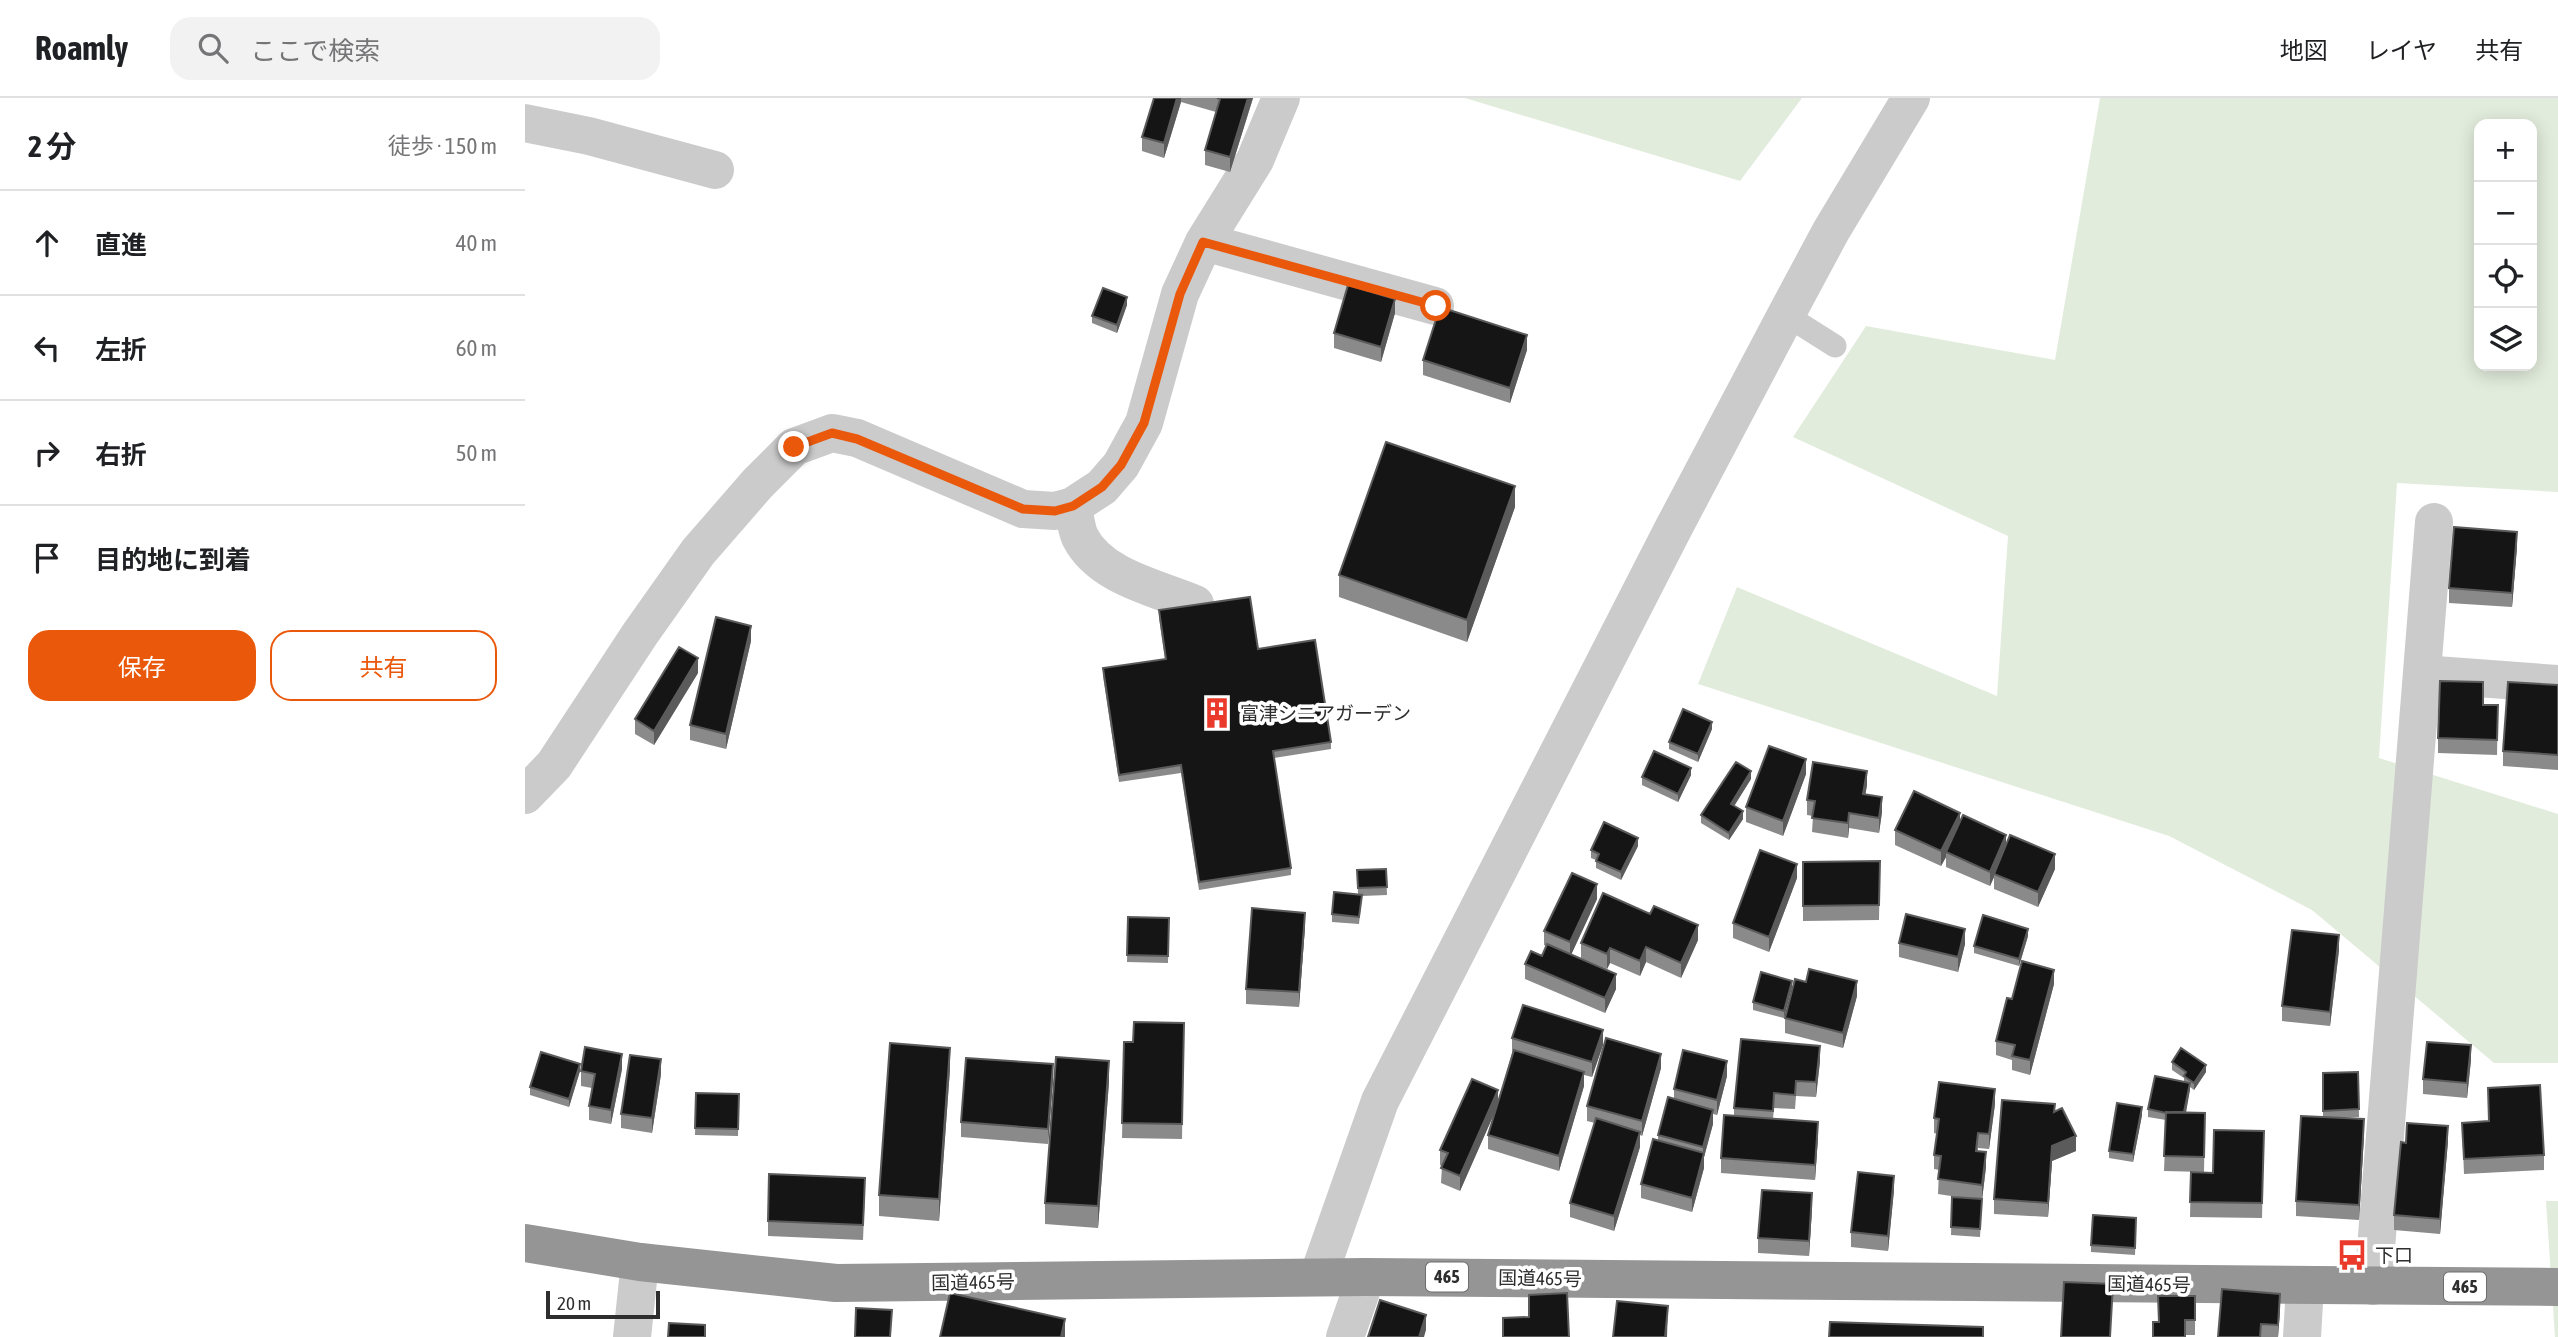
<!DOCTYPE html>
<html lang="ja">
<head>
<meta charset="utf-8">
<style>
	body { margin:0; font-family:"Asap Condensed","Noto Sans JP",sans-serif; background:#f2f2f2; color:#202124 }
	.controls { position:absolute; right:21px; top:21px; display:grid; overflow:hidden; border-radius:14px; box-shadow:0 4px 18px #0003 }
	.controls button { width:63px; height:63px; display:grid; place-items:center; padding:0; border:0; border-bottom:2px solid #e0e0e0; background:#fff; color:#202124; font:35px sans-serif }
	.scale { position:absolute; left:21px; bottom:18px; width:114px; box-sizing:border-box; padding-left:7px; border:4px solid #2e2e2e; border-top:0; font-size:19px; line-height:24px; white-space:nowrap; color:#2e2e2e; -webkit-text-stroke:5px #fff; paint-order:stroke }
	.stop { position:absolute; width:21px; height:21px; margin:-16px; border:5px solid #ea580c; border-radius:50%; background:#fff }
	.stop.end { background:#ea580c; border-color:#fff; box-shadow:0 2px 7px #0008 }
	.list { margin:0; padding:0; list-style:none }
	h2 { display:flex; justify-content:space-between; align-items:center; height:91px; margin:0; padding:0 28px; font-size:30px }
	h2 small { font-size:23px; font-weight:400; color:#757577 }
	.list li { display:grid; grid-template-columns:46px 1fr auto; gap:21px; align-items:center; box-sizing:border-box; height:105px; padding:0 28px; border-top:2px solid #e0e0e0 }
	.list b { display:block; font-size:26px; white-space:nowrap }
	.list em { font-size:23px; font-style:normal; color:#757577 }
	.actions { display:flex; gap:14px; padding:21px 28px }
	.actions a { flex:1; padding:16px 0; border:2px solid #ea580c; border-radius:21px; text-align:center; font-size:24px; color:#ea580c }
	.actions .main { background:#ea580c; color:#fff }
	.icon { flex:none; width:38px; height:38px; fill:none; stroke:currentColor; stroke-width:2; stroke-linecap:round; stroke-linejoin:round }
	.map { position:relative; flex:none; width:2033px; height:1239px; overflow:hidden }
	header { display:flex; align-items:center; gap:42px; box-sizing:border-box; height:98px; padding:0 35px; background:#fff; border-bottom:2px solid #e0e0e0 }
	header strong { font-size:33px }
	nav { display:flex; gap:38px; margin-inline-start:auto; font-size:24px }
	.search { width:490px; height:63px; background:#f2f2f2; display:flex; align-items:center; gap:18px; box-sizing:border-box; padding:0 24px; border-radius:21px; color:#757577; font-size:26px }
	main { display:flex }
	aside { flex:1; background:#fff }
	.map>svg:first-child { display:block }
	.green { fill:#e2ecdc; fill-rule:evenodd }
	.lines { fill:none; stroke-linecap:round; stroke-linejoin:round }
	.lane { stroke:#cbcbcb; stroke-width:23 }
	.street { stroke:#cbcbcb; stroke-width:38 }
	.highway { stroke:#959595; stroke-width:38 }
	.wall { fill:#8a8a8a }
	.shaded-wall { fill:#5b5b5b }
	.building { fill:#151515; stroke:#5b5b5b; stroke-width:2 }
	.route { stroke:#ea580c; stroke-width:9 }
	.labels { text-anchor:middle; stroke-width:7; stroke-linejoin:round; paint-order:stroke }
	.shield { fill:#fff; stroke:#6d6d6d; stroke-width:2 }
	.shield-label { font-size:18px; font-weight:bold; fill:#2e2e2e }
	.poi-label { font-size:19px; fill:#2e2e2e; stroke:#fff; text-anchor:start }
	.street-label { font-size:19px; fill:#2e2e2e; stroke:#fff }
</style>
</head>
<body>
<header>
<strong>Roamly</strong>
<div class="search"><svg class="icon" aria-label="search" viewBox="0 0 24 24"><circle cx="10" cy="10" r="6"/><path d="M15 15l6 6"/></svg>ここで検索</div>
<nav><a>地図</a><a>レイヤ</a><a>共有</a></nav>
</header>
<main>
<aside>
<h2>2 分<small>徒歩 · 150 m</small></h2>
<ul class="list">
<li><svg class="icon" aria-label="ahead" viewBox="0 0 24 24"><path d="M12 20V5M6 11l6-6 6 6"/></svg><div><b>直進</b></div><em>40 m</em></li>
<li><svg class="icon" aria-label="left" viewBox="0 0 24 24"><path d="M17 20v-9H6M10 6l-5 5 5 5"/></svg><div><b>左折</b></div><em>60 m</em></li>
<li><svg class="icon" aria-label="right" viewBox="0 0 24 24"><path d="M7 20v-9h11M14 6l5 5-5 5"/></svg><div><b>右折</b></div><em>50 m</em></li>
<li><svg class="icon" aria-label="arrive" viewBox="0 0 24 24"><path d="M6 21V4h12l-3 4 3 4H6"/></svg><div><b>目的地に到着</b></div></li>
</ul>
<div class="actions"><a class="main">保存</a><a>共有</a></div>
</aside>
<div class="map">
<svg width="2033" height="1239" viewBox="0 0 2033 1239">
	<rect width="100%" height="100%" fill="#fff"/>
	<path class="green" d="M940,0h337l-62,83z
		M1575,0h458v394l-161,-9 -18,275 179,56v249h-64l-182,-153 -143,-74 -471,-152 39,-97 260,109 11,-160 -215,-99 73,-111 189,34zM1954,26h53v242h-53z
		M2021,1103h12v136h-3z"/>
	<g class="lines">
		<path class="lane" d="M1261,217l49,31"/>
		<path class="street" d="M0,25l64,13 126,34
			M679,144l231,64
			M548,408c2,10 3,22 7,31 20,40 77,51 115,67
			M1897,576l136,10
			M0,697l29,-30 86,-131 58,-82 60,-69 36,-36 38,-14 25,5 166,71 32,2 18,-5 29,-19 19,-22 23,-42 36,-129 24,-52 51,-82 26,-62
			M793,1179l62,-176 293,-572 113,-214 45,-84 80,-133
			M1848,1188l61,-764
			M107,1239l8,-75
			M820,1239l21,-60
			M1777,1239l3,-51"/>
		<path class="highway" d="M0,1145l115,19 196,21 530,-6 1192,10"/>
	</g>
	<path class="wall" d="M629,0h99l-23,74 -25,-7v-15l11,-38 -35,-10 -17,56 -22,-7v-14z
		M602,207l-10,28 -25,-10v-7z
		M870,215l-14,49 -47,-14v-15z
		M1002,252l-17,53 -87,-28v-15z
		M990,409l-48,135 -128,-45v-22z
		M1992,449l-5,60 -63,-4v-15z
		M634,512l99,39 73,93v7l-57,9 17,110v7l-92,15 -18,-117 -62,9 -16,-106v-8l62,-9 -6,-41z
		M226,543l-25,108 -36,-9v-15z
		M173,575l-44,72 -19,-11v-15z
		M2033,587v85l-55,-4v-15z
		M1973,607l-1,50 -59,-2v-15z
		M1187,631l-14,33 -29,-13v-7z
		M1281,676l-23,62 -37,-14v-15z
		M1166,677l-13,27 -36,-17v-8z
		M1226,681l-17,27 9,13 -14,21 -28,-17v-8z
		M1342,687l-2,10 17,17 -3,21 -30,-5 -1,10 -36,-6 1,-16 -6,-1v-15z
		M1435,724l46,24 49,23 -17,38 -44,-18v-12l-4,9 -44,-19v-10l-5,9 -46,-21v-15z
		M1113,748l-17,34 -25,-12v-8l-5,-2v-8z
		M1355,763l-1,59 -76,1v-59z
		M861,771l1,26 -25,1 -3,28 -27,-2v-8l26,-20 -1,-24z
		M1272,780l-28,74 -36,-14v-15z
		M1072,801l-26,56 45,34 -11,24 -80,-34v-15l17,-8 4,-10 -2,-1v-14z
		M603,819l41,1 -1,45 -41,-1z
		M780,829l-6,80 -53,-3v-15z
		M1503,838l-9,30 -45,-13v-7z
		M1173,842l-17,38 -35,-16 -6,14 -30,-13 -3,6 -26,-11v-15z
		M1374,845l66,1 -7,28 -59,-15z
		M1814,852l-9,76 -48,-5v-15z
		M1267,883l-8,37 -31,-8v-8z
		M1529,886l-24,91 -18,-5v-10l-16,-5v-14l16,-42z
		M1332,898l-14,52 -58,-15v-15z
		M659,925l-2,116 -60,-1 2,-96h9z
		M987,940l91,7 -11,32 -8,-2v11l-25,85 -71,-22v-14l8,-26 -36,82 -19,-8 1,-17 -2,-1v-15l58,-48 14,-49z
		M1946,962l-4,38 -44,-4v-15z
		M1295,963l-4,36 -20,-1 -1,13 -21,-1 -1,11 45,18 -3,43 -94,-7v-15l13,-42v-8z
		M1647,964l34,10 -12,18 -4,-3 -4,25 19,1 -1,59 -40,-1 2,-51 -18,-3v-8l36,-27v-4l-12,-8z
		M1136,970l-19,68 -2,-1v12l-26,84 -44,-14v-14l25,-80 -8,-2v-15z
		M97,971l-11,55 -22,-4v-14l3,-18 -11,-2v-15z
		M425,971l-11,152 -60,-5v-21z
		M55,973l-11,36 -39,-12v-8z
		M1833,974l1,45 -22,1 27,16 -5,86 -63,-4v-15l27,-84v-44z
		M136,976l-9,59 -31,-5v-14z
		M1202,978l-10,39 -4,-1v10l-9,33v11l-12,44 -51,-14v-14l17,-43v-6l16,-36v-10z
		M528,981l-5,65 -87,-7v-15z
		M584,984l-11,146 -53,-4v-21z
		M1963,990l56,67v15l-80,4 -2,-51 27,-2z
		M171,995l43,1 -1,42 -43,-1z
		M1470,1006l-6,45 -11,-1v3l8,16 -4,33 -2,37 -29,-2 1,-38 12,1 -26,-4 1,-24 -5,-1v-14l3,-21 -3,-1v-15z
		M1530,1013l21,40 -24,10 -4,56 -54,-3v-15z
		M1617,1017l-9,47 -24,-4v-7z
		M1739,1033l-2,87 -72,-1 1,-45 22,1z
		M1923,1043l-8,93 -46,-4v-15z
		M1369,1092l-6,61 -37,-4v-15z
		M340,1094l-2,48 -95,-4v-15z
		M1287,1110l-3,48 -51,-3v-15z
		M1611,1128l-1,29 -44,-3v-7z
		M1670,1198v39h-10l-27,-13z
		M1755,1211l-2,28h-60z"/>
	<path class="shaded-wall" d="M652,0h4v4l-17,56v-15z
		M723,0h5l-23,74v-15z
		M602,199v8l-10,28v-8z
		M870,201v14l-14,49v-15z
		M1002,237v15l-17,53v-15z
		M990,388v21l-48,135v-22z
		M1992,434v15l-5,60v-14z
		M226,528v15l-25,108v-15z
		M173,560v15l-44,72v-14z
		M1187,624v7l-14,33v-8z
		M1281,661v15l-23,62v-15z
		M1166,670v7l-13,27v-8z
		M1226,673v8l-20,32v-7z
		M1342,673v14l-4,24v-15z
		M1357,699v15l-3,21v-15z
		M1218,713v8l-14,21v-7z
		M1324,715v15l-1,10v-15z
		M1435,715v14l-14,25v5l-5,9v-15z
		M1481,737v14l-12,25v3l-4,9v-14z
		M1113,740v8l-17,34v-8z
		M1530,756v15l-17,38v-15z
		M1272,766v14l-28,74v-15z
		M1072,786v15l-27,58v-15z
		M780,815v14l-6,80v-15z
		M1173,827v15l-17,38v-15z
		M1440,831v15l-7,28v-15z
		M1503,831v7l-9,30v-7z
		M1814,837v15l-9,76v-14z
		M1121,849v15l-6,14v-15z
		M1085,850v15l-3,6v-15z
		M1529,872v14l-24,91v-15z
		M1091,876v15l-11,24v-15z
		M1267,883v7l-8,30v-7z
		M1332,883v15l-14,52v-15z
		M1078,932v15l-11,32v-15z
		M1946,947v15l-4,38v-15z
		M1295,948v15l-4,36v-15z
		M425,950v21l-11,152v-22z
		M97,956v15l-11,55v-14z
		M1136,956v14l-19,68v-15z
		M136,961v15l-9,59v-15z
		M584,963v21l-11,146v-22z
		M1202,963v15l-10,39v-15z
		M55,966v7l-11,36v-8z
		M528,966v15l-5,65v-15z
		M1681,967v7l-12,18v-7z
		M1059,974v14l-25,85v-15z
		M1665,985v7l-6,33v-7z
		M1470,991v15l-6,45v-15z
		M973,992v15l-38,86v-15z
		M1617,1009v8l-9,47v-8z
		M1188,1012v14l-9,33v11l-12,44v-14l11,-41v-10z
		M1839,1021v15l-5,86v-15z
		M1293,1024v15l-3,43v-15z
		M1923,1028v15l-8,93v-15z
		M1115,1034v15l-26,84v-15z
		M1551,1038v15l-24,10 -4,56v-14l4,-57z
		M1461,1054v15l-4,33v-15z
		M1369,1078v14l-6,61v-15z
		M1287,1095v15l-3,48v-15z
		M1755,1196v15l-2,28v-12z
		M1143,1208l-1,31h-2z
		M901,1217v15l-2,7h-5z
		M540,1221v18h-4z"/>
	<path class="building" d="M629,0h23l-13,45 -22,-6z
		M692,0h31l-18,59 -25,-7 15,-51z
		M823,187l47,14 -14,48 -47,-14z
		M578,190l24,9 -10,28 -25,-9z
		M915,209l87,28 -17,53 -87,-28z
		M861,344l129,44 -48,134 -128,-45z
		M1929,429l63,5 -5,61 -63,-5z
		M725,499l8,52 57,-9 16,102 -58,9 18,117 -92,14 -18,-117 -62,10 -16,-107 63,-9 -7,-49z
		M191,519l35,9 -25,108 -36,-9z
		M154,549l19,11 -44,73 -19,-12z
		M1915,583l43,1v23h15l-1,35 -59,-2z
		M1983,584l50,3v70l-55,-4z
		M1158,611l29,13 -14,32 -29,-12z
		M1244,648l37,13 -23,62 -37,-14z
		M1129,653l37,17 -13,26 -36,-17z
		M1211,664l15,9 -20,33 12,7 -14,22 -28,-18z
		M1288,664l54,9 -4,23 19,3 -3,21 -30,-5 -1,10 -36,-5 3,-17 -8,-1z
		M1389,693l46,22 -19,38 -46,-21z
		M1438,717l43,20 -16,37 -44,-20z
		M1079,724l34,16 -17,34 -25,-11 3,-7 -8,-4z
		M1485,737l45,19 -17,38 -44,-18z
		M1235,752l37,14 -28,73 -36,-14z
		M1355,763l-1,44 -76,1v-44z
		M861,771l1,18 -29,1 -1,-18z
		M1047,775l25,11 -27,58 -26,-11z
		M809,794l28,3 -3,22 -27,-3z
		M1078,795l47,21 4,-8 44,19 -17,38 -35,-16 -6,14 -30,-13 -3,6 -26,-11z
		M727,810l53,5 -6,79 -53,-3z
		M1381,816l59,15 -7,28 -59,-14z
		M1458,817l45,14 -9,30 -45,-13z
		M603,819l41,1 -1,38 -41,-1z
		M1767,832l47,5 -9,77 -48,-6z
		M1022,846l69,30 -11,24 -80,-34 6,-13 11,5z
		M1497,863l32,9 -24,90 -18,-4 3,-11 -19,-4 11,-43 5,1z
		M1284,871l48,12 -14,52 -58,-15 10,-39 11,3z
		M1236,874l31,9 -8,30 -31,-9z
		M998,907l80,25 -11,32 -80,-24z
		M609,924l50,1 -2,101 -60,-1 2,-81h9z
		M1081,940l55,16 -19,67 -55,-15z
		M1216,941l79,7 -4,36 -20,-1 -1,14 -21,-2 -1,18 -39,-3z
		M1902,944l44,3 -4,38 -44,-4z
		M365,945l60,5 -11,151 -60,-4z
		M60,949l37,7 -11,56 -22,-4 6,-32 -14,-3z
		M1656,950l25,17 -12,18 -10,-7 2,-4 -14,-10z
		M989,952l70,22 -25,84 -71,-21z
		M1158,952l44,11 -10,39 -43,-11z
		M16,954l39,12 -11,35 -39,-12z
		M105,957l31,4 -9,59 -31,-4z
		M531,959l53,4 -11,145 -53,-3z
		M441,960l87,6 -5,65 -87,-7z
		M1833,974l1,37 -36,2v-38z
		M1630,978l35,7 -6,29 -18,1 -18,-4z
		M947,981l26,11 -38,86 -19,-8 7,-15 -8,-3z
		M1414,984l56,7 -6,45 -11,-1 -2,18 10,1 -4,33 -44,-6 3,-23 -7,-1 5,-36 -5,-1z
		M2015,987l4,70 -80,4 -2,-36 27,-2 -1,-33z
		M171,995l43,1 -1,35 -43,-1z
		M1143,999l45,13 -10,37 -45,-12z
		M1477,1002l53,4 -1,8 8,-4 14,28 -24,10 -4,57 -54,-4z
		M1592,1005l25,4 -9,47 -24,-3z
		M1641,1014l39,1 -1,44 -40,-1z
		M1199,1017l94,7 -3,43 -94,-7z
		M1776,1018l63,3 -5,86 -63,-4z
		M1071,1020l44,14 -26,84 -44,-13z
		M1882,1025l41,3 -8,93 -46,-4 7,-73 5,1z
		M1689,1032l50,1 -2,72 -72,-1 1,-30 22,1z
		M1128,1041l51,14 -12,45 -51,-14z
		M1333,1074l36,4 -6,60 -37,-4z
		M244,1076l96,4 -2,47 -95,-4z
		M1237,1092l50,3 -3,48 -51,-3z
		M1427,1099l30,2 -2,30 -29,-2z
		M1568,1117l43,3 -1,30 -44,-3z
		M1539,1184l49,2 -3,53h-49z
		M1697,1191l58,5 -2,31 -17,-1 -1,13h-42z
		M425,1195l115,26 -4,18h-121z
		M1042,1195l2,44h-66v-19l26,-1v-22z
		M1633,1198h37v24h-10v17h-32v-15h6z
		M855,1202l46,15 -7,22h-51z
		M1092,1203l51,5 -3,31h-52z
		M331,1210l36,2 -2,27h-35z
		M1305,1224l153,5v10h-154z
		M144,1225l36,2v12h-37z"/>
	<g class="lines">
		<path class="route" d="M269,349l38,-14 25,6 166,70 32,2 18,-5 29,-19 19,-22 23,-42 36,-129 23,-52 233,64"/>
	</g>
	<defs>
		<symbol id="building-bare" viewBox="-9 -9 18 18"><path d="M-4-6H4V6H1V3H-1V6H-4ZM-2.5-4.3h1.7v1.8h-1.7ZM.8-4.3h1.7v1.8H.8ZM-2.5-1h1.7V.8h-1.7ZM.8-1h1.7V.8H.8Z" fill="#ea3a2c" stroke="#fff" stroke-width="2.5" paint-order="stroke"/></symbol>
		<symbol id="bus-bare" viewBox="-9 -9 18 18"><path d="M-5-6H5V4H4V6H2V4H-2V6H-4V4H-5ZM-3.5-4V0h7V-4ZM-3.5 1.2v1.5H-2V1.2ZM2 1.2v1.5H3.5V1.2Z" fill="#ea3a2c" stroke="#fff" stroke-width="2.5" paint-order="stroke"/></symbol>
	</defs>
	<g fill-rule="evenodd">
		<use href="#building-bare" x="670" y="593" width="44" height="44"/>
		<use href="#bus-bare" x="1805" y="1135" width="44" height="44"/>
	</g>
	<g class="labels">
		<g class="shield">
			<rect x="901" y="1164.5" width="42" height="29" rx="5"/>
			<rect x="1919" y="1174.5" width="42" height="29" rx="5"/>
		</g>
		<g class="shield-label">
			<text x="922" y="1185">465</text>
			<text x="1940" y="1195">465</text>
		</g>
		<g class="poi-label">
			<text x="715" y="622">富津シニアガーデン</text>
			<text x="1850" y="1164">下口</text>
		</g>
		<g class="street-label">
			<text transform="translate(1015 1180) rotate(1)" y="7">国道465号</text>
			<text transform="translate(448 1184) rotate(-1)" y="7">国道465号</text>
			<text transform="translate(1624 1186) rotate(1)" y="7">国道465号</text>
		</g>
	</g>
</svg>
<div class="controls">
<button>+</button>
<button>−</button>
<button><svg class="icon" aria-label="locate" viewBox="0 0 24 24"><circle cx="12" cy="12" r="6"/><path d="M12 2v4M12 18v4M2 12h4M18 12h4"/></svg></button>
<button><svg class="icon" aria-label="layers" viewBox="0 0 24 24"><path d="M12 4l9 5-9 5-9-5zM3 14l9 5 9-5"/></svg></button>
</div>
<div class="scale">20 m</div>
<div class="stop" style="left:911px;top:208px"></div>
<div class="stop end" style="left:269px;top:349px"></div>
</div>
</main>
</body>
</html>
